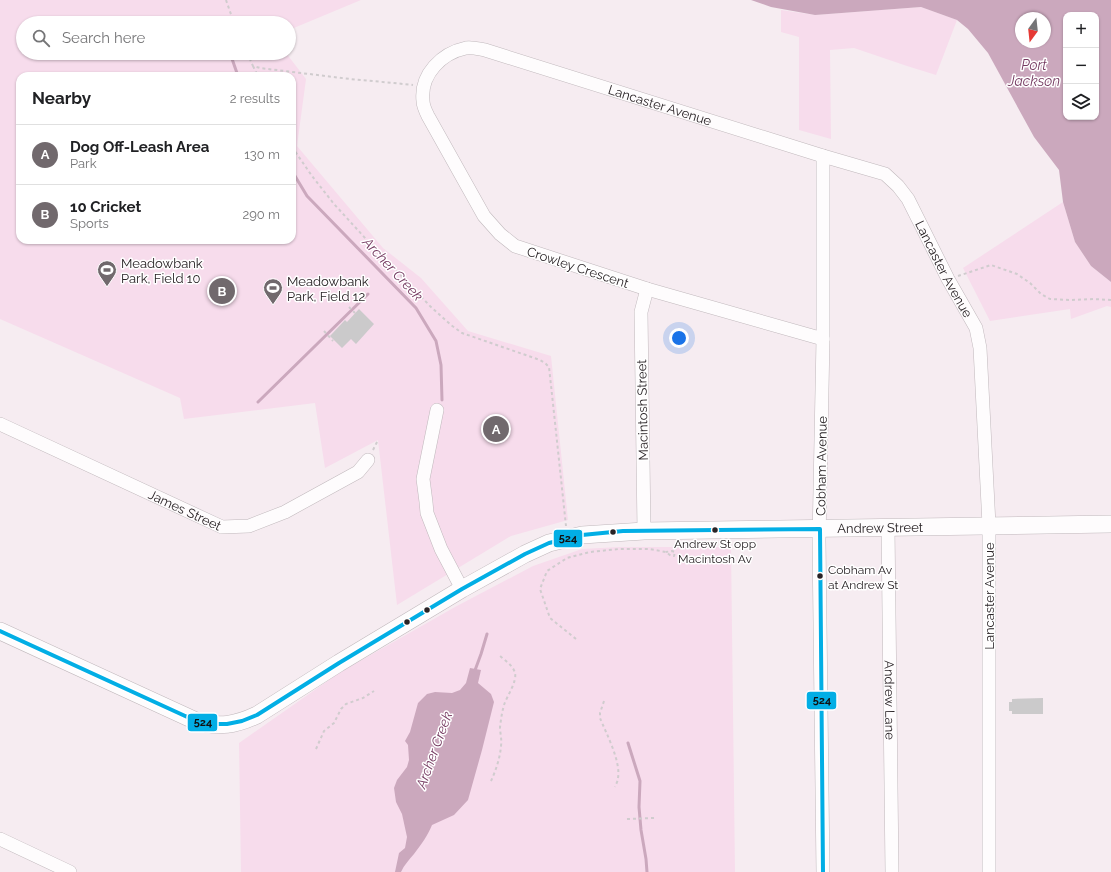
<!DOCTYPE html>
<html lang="en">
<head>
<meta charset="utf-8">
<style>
	body { margin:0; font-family:Raleway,sans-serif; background:#f2f2f2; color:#202124 }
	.controls { position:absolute; right:12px; top:12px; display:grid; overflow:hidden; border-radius:8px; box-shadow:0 1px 3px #0004 }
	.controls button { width:36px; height:36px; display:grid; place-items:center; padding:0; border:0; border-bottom:1px solid #e0e0e0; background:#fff; color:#202124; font:20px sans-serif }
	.compass { position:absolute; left:1015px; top:12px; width:36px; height:36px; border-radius:50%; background:#fff; box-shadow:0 1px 3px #0004; rotate:195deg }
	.you { position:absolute; left:679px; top:338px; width:14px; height:14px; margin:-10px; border:3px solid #fff; border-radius:50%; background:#1a73e8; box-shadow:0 0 0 6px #1a73e833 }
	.badge { display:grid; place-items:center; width:26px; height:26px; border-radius:50%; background:#71696d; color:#fff; font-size:13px; font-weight:700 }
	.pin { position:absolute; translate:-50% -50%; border:2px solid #fff; box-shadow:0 1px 4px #0006 }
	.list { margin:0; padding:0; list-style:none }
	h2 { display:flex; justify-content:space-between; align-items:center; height:52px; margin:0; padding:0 16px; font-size:17px }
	h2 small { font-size:13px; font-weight:400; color:#757577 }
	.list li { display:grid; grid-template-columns:26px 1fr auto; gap:12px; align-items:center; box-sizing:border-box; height:60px; padding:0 16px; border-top:1px solid #e0e0e0 }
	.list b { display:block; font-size:15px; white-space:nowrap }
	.list p { margin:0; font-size:13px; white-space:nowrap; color:#757577 }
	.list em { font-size:13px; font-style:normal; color:#757577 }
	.icon { flex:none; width:22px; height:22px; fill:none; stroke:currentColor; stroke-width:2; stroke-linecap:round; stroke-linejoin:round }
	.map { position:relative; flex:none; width:1111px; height:872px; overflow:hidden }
	.search { position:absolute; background:#fff; box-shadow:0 1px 3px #0004; left:16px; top:16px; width:280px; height:44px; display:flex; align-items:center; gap:10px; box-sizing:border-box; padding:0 14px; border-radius:22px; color:#757577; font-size:15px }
	.panel { position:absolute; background:#fff; box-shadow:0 1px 3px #0004; left:16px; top:72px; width:280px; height:172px; border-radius:12px }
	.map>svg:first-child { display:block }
	.green { fill:#f7dcec; fill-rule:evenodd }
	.water { fill:#cba8bd; fill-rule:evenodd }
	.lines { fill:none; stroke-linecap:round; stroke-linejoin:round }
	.stream { stroke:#cba8bd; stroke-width:3 }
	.building { fill:#cbcacb }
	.minor-casing { stroke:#c0b8bc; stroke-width:14 }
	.major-casing { stroke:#c0b8bc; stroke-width:18 }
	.path { stroke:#d0ccce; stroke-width:2; stroke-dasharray:3 3; stroke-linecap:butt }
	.minor { stroke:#fefcfd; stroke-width:13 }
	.major { stroke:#fefcfd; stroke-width:17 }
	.bus-1-casing { stroke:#fff; stroke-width:7 }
	.bus-1 { stroke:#02aee5; stroke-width:4 }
	.bus-dot { fill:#292326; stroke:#fff; stroke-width:1.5 }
	.labels { text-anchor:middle; stroke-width:3; stroke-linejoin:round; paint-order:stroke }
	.bus-label { font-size:12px; fill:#292326; stroke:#fff }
	.street-label { font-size:13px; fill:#292326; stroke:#fff }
	.poi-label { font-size:13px; fill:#292326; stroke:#fff; text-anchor:start }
	.water-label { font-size:14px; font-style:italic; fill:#753a61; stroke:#fff }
	.line-badge { stroke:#fff; stroke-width:1.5 }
	.pale-badge-label { font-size:11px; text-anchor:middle; font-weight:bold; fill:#111 }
</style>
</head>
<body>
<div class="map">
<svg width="1111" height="872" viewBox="0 0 1111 872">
	<rect width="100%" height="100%" fill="#f6ecf1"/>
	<path class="green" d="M0,0h361l-72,30v-7h-266v30h263l20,26 -9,67 86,102 38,30 47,53 83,25 17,164 -57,16 -114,69 -19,-165 -53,28 -10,-65 -131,16 -4,-21 -180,-79zM20,76h272v164h-272z
		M921,7l36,13 -21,55 -29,-9 -53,-18 -24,2 1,89 -32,-9v-93l-18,-5v-22l34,5z
		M1063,202l12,40 16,24 20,16v25l-4,-1 -36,13 -1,-10 -80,12 -27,-53z
		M619,547h112l4,325h-494l-2,-129 100,-70 116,-66 78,-41 49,-17z"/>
	<path class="water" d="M751,0h360v282l-20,-16 -16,-24 -12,-40 -4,-32 -25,-33 -46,-84 -20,-24 -11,-9 -36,-13 -106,8 -44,-8zM1066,15h30v102h-30zM1021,18h24v24h-24z
		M470,668l11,2 -3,13 13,11 3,8 -12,48 -14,50 -14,15 -22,10c-4,10 -11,20 -18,29 -5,6 -10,11 -13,18h-6l4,-19 6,-5 2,-11 -5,-23 -6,-12 -2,-14 3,-8 10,-13 2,-7 -1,-15 -3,-4 5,-9 8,-29 9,-9 8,-2 17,1 8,-3 6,-7z"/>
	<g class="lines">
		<path class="stream" d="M221,21v2
			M230,53l8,23
			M292,171l15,25 109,112 20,33 5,24 1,35
			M258,402l110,-108
			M474,673l7,-19 6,-20
			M628,743l12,38 -1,26 2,23 5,29 1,13"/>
	</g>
	<path class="building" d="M359,309l15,15 -18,20 -5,-5 -9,9 -12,-12 15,-16 2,2z
		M1043,698v16h-31v-3h-3v-9h3v-3z"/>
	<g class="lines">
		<defs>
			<g id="minor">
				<path d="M823,156v183l-4,201 4,332"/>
				<path id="s1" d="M823,339l-176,-50 -132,-43 -15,-12 -16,-18 -56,-100c-2,-4 -5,-10 -5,-15 -3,-27 19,-48 43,-53 6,-1 13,1 19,2l338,106 62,18 13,12 10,13 40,80 28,49 4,20 9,177v347"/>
				<path d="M437,410l-14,69 3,23 1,11 14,36 21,40"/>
				<path id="s2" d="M0,424l222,103 27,-1 36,-14 73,-40 10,-12"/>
				<path id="s3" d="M888,527l4,345"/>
				<path d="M644,531l-3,-219 6,-23"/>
				<path d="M0,839l70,33"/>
			</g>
			<g id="major">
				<path id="s4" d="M0,631l196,90c23,7 40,4 61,-6l82,-52 123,-74 63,-35 24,-11 33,-8 62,-4 467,-7"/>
			</g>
		</defs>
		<use href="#minor" class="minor-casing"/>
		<use href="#major" class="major-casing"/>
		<path class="path" d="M226,0l8,23
			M247,53l6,13 7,2 90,11 44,4 19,2
			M253,66l5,10
			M292,147l20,29 22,28 32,35 64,67 21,19 11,8 78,27 5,3 4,4 5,46 12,113
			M958,276l33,-11 26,9 13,9 11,11 9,5 20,1 23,-1 18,1
			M349,307l6,6
			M324,331l9,10
			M373,450l5,-10
			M576,639l-26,-21 -10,-29 7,-18 20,-13 23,-6 29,-3h30l17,3 5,4h3l1,-4 -3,-1 -6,1
			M604,701l-4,12v5c6,15 21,43 18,60 0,3 -2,6 -3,9
			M316,749l8,-18 10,-8 7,-14 5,-5 17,-6 11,-7
			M491,781c5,-11 9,-23 10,-35 1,-7 -1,-13 -1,-19 1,-8 2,-15 4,-22 3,-9 13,-23 11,-32 -2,-8 -11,-13 -16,-18
			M627,819l27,-1"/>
		<use href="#minor" class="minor"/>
		<use href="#major" class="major"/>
		<defs>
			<path id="bus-1" d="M820,529l3,343
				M0,631l196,90 16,3h15l15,-3 15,-6 82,-52 123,-74 63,-35 24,-11 33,-8 41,-4 197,-2"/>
		</defs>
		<use href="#bus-1" class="bus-1-casing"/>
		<use href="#bus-1" class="bus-1"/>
	</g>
	<defs>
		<symbol id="stadium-pin" viewBox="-11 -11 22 30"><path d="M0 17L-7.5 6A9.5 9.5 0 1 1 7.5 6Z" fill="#71696d" stroke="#fff"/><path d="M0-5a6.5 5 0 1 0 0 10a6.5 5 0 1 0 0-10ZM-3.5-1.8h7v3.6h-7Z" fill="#fff"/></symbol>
	</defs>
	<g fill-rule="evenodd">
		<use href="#stadium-pin" x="96" y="259" width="22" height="30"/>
		<use href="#stadium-pin" x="262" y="277" width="22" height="30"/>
	</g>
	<g class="bus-dot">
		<circle cx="715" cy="530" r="3.5"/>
		<circle cx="613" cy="532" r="3.5"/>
		<circle cx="820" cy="576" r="3.5"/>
		<circle cx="427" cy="610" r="3.5"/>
		<circle cx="407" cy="622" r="3.5"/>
	</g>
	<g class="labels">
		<g class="bus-label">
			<text x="715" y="548">Andrew St opp<tspan x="715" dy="15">Macintosh Av</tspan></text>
			<text x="828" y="574" text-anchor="start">Cobham Av<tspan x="828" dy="15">at Andrew St</tspan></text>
		</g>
		<g class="street-label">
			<text dy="5" stroke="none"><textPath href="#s1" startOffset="773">Lancaster Avenue</textPath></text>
			<text transform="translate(578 267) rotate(18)" y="5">Crowley Crescent</text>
			<text dy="5" stroke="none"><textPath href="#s1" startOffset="1121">Lancaster Avenue</textPath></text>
			<text transform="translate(642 410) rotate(-91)" y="5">Macintosh Street</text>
			<text transform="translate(821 466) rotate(-89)" y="5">Cobham Avenue</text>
			<text dy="5" stroke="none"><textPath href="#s2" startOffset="204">James Street</textPath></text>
			<text dy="5" stroke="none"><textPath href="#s4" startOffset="950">Andrew Street</textPath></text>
			<text transform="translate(989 596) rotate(-90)" y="5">Lancaster Avenue</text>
			<text dy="5" stroke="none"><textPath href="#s3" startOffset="173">Andrew Lane</textPath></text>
		</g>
		<g class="poi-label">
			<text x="121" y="268">Meadowbank<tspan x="121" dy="15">Park, Field 10</tspan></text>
			<text x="287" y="286">Meadowbank<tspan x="287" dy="15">Park, Field 12</tspan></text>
		</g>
		<g class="water-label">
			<text x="1034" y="70">Port<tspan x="1034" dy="16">Jackson</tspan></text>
			<text transform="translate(393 269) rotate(47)" y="5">Archer Creek</text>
			<text transform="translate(434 750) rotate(-70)" y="5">Archer Creek</text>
		</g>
	</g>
	<g class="line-badge">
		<rect x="553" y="529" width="30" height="19" rx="4" fill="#02aee5"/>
		<rect x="806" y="691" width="31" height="19" rx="4" fill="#02aee5"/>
		<rect x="187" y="713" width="31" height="19" rx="4" fill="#02aee5"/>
	</g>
	<g class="pale-badge-label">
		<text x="568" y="542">524</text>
		<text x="822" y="704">524</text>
		<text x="203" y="726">524</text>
	</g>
</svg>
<div class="controls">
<button>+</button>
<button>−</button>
<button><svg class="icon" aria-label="layers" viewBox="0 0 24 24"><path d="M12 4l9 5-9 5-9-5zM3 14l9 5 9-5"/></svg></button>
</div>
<svg class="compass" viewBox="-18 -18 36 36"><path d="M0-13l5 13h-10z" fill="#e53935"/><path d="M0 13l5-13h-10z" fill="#757577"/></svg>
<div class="you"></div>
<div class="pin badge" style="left:496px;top:429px">A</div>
<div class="pin badge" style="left:222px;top:291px">B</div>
<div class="search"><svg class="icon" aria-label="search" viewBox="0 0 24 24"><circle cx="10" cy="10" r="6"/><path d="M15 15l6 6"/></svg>Search here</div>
<section class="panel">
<h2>Nearby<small>2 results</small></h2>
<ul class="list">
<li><span class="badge">A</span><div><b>Dog Off-Leash Area</b><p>Park</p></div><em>130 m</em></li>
<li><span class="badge">B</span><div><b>10 Cricket</b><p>Sports</p></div><em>290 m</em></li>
</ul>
</section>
</div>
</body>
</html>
